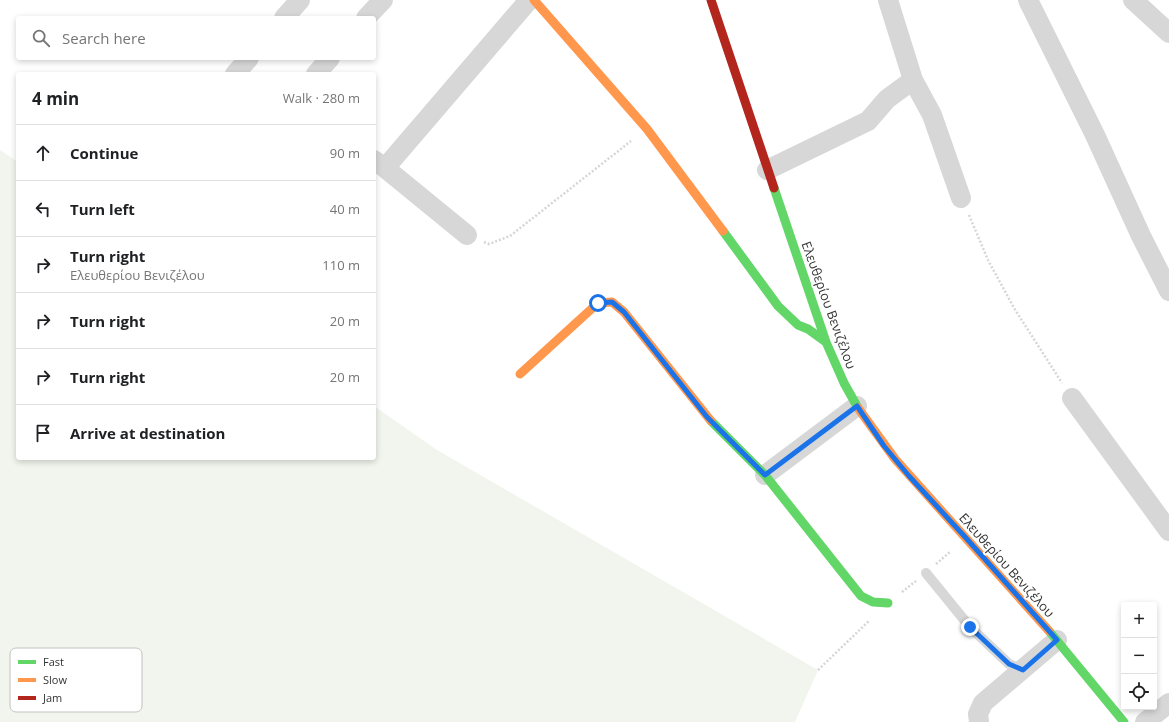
<!DOCTYPE html>
<html lang="en">
<head>
<meta charset="utf-8">
<style>
	body { margin:0; font-family:"Open Sans",sans-serif; background:#f2f2f2; color:#202124 }
	.controls { position:absolute; right:12px; bottom:12px; display:grid; overflow:hidden; border-radius:4px; box-shadow:0 2px 6px #0003 }
	.controls button { width:36px; height:36px; display:grid; place-items:center; padding:0; border:0; border-bottom:1px solid #e0e0e0; background:#fff; color:#202124; font:20px sans-serif }
	.stop { position:absolute; width:12px; height:12px; margin:-9px; border:3px solid #1a73e8; border-radius:50%; background:#fff }
	.stop.end { background:#1a73e8; border-color:#fff; box-shadow:0 1px 4px #0008 }
	.list { margin:0; padding:0; list-style:none }
	h2 { display:flex; justify-content:space-between; align-items:center; height:52px; margin:0; padding:0 16px; font-size:17px }
	h2 small { font-size:13px; font-weight:400; color:#757577 }
	.list li { display:grid; grid-template-columns:26px 1fr auto; gap:12px; align-items:center; box-sizing:border-box; height:56px; padding:0 16px; border-top:1px solid #e0e0e0 }
	.list b { display:block; font-size:15px; white-space:nowrap }
	.list p { margin:0; font-size:13px; white-space:nowrap; color:#757577 }
	.list em { font-size:13px; font-style:normal; color:#757577 }
	.icon { flex:none; width:22px; height:22px; fill:none; stroke:currentColor; stroke-width:2; stroke-linecap:round; stroke-linejoin:round }
	.map { position:relative; flex:none; width:1169px; height:722px; overflow:hidden }
	.search { position:absolute; background:#fff; box-shadow:0 2px 6px #0003; left:16px; top:16px; width:360px; height:44px; display:flex; align-items:center; gap:10px; box-sizing:border-box; padding:0 14px; border-radius:4px; color:#757577; font-size:15px }
	.panel { position:absolute; background:#fff; box-shadow:0 2px 6px #0003; left:16px; top:72px; width:360px; height:388px; border-radius:4px }
	.map>svg:first-child { display:block }
	.green { fill:#f1f5ed }
	.lines { fill:none; stroke-linecap:round; stroke-linejoin:round }
	.path { stroke:#d6d6d6; stroke-width:2.5; stroke-dasharray:2 2; stroke-linecap:butt }
	.lane { stroke:#d7d7d7; stroke-width:10 }
	.street { stroke:#d7d7d7; stroke-width:20 }
	.fast { stroke:#63d668; stroke-width:9 }
	.slow { stroke:#ff974d; stroke-width:9 }
	.jam { stroke:#b3261e; stroke-width:9 }
	.route { stroke:#1a73e8; stroke-width:5 }
	.labels { text-anchor:middle; stroke-width:4; stroke-linejoin:round; paint-order:stroke }
	.street-label { font-size:13px; fill:#333; stroke:#fff }
	.key { fill:#fff; stroke:#c2c2c2; stroke-width:1 }
	.key-label { font-size:11px; fill:#333 }
</style>
</head>
<body>
<div class="map">
<svg width="1169" height="722" viewBox="0 0 1169 722">
	<rect width="100%" height="100%" fill="#fff"/>
	<path class="green" d="M0,150l18,12v296h356v-52l63,44 381,220 -23,52h-795z"/>
	<g class="lines">
		<path class="path" d="M969,215l19,45 26,48 48,75
			M484,242l5,2 21,-8 121,-95
			M936,564l15,-13
			M902,592l14,-11
			M818,670l51,-49"/>
		<path class="lane" d="M926,573l44,54 39,37 14,6"/>
		<path class="street" d="M888,0l25,80 19,35 29,83
			M1028,0l67,135 46,101 28,55
			M1133,0l36,33
			M284,18l16,-18
			M366,18l17,-18
			M235,74l14,-16
			M316,74l14,-16
			M374,160l11,8 82,67
			M385,168l144,-168
			M767,170l101,-49 19,-22 26,-19
			M1072,398l97,133
			M765,475l92,-69
			M979,722l-1,-8 5,-11 74,-63
			M1145,722l24,-19"/>
		<path class="fast" d="M774,188l52,154 18,41 14,25
			M723,231l55,75 20,19 10,4 18,13
			M711,421l54,54 96,121 12,6 15,1
			M1049,631l75,91"/>
		<path class="slow" d="M534,0l113,129 76,102
			M520,374l78,-71 14,-1 12,10 87,109
			M858,408l37,51 154,172"/>
		<path class="jam" d="M711,0l63,188"/>
	</g>
	<g class="lines">
		<path class="route" d="M598,303l14,-1 12,10 83,105 58,58 92,-69 27,40 25,30 57,62 91,102 -34,30 -14,-6 -39,-37"/>
	</g>
	<g class="labels">
		<g class="street-label">
			<text transform="translate(829 305) rotate(70)" y="5">Ελευθερίου Βενιζέλου</text>
			<text transform="translate(1007 565) rotate(48)" y="5">Ελευθερίου Βενιζέλου</text>
		</g>
	</g>
	<rect x="10" y="648" width="132" height="64" rx="6" class="key"/>
	<rect x="18" y="660" width="18" height="4" fill="#63d668"/>
	<rect x="18" y="678" width="18" height="4" fill="#ff974d"/>
	<rect x="18" y="696" width="18" height="4" fill="#b3261e"/>
	<g class="key-label">
		<text x="43" y="666">Fast</text>
		<text x="43" y="684">Slow</text>
		<text x="43" y="702">Jam</text>
	</g>
</svg>
<div class="controls">
<button>+</button>
<button>−</button>
<button><svg class="icon" aria-label="locate" viewBox="0 0 24 24"><circle cx="12" cy="12" r="6"/><path d="M12 2v4M12 18v4M2 12h4M18 12h4"/></svg></button>
</div>
<div class="stop" style="left:598px;top:303px"></div>
<div class="stop end" style="left:970px;top:627px"></div>
<div class="search"><svg class="icon" aria-label="search" viewBox="0 0 24 24"><circle cx="10" cy="10" r="6"/><path d="M15 15l6 6"/></svg>Search here</div>
<section class="panel">
<h2>4 min<small>Walk · 280 m</small></h2>
<ul class="list">
<li><svg class="icon" aria-label="ahead" viewBox="0 0 24 24"><path d="M12 20V5M6 11l6-6 6 6"/></svg><div><b>Continue</b></div><em>90 m</em></li>
<li><svg class="icon" aria-label="left" viewBox="0 0 24 24"><path d="M17 20v-9H6M10 6l-5 5 5 5"/></svg><div><b>Turn left</b></div><em>40 m</em></li>
<li><svg class="icon" aria-label="right" viewBox="0 0 24 24"><path d="M7 20v-9h11M14 6l5 5-5 5"/></svg><div><b>Turn right</b><p>Ελευθερίου Βενιζέλου</p></div><em>110 m</em></li>
<li><svg class="icon" aria-label="right" viewBox="0 0 24 24"><path d="M7 20v-9h11M14 6l5 5-5 5"/></svg><div><b>Turn right</b></div><em>20 m</em></li>
<li><svg class="icon" aria-label="right" viewBox="0 0 24 24"><path d="M7 20v-9h11M14 6l5 5-5 5"/></svg><div><b>Turn right</b></div><em>20 m</em></li>
<li><svg class="icon" aria-label="arrive" viewBox="0 0 24 24"><path d="M6 21V4h12l-3 4 3 4H6"/></svg><div><b>Arrive at destination</b></div></li>
</ul>
</section>
</div>
</body>
</html>
